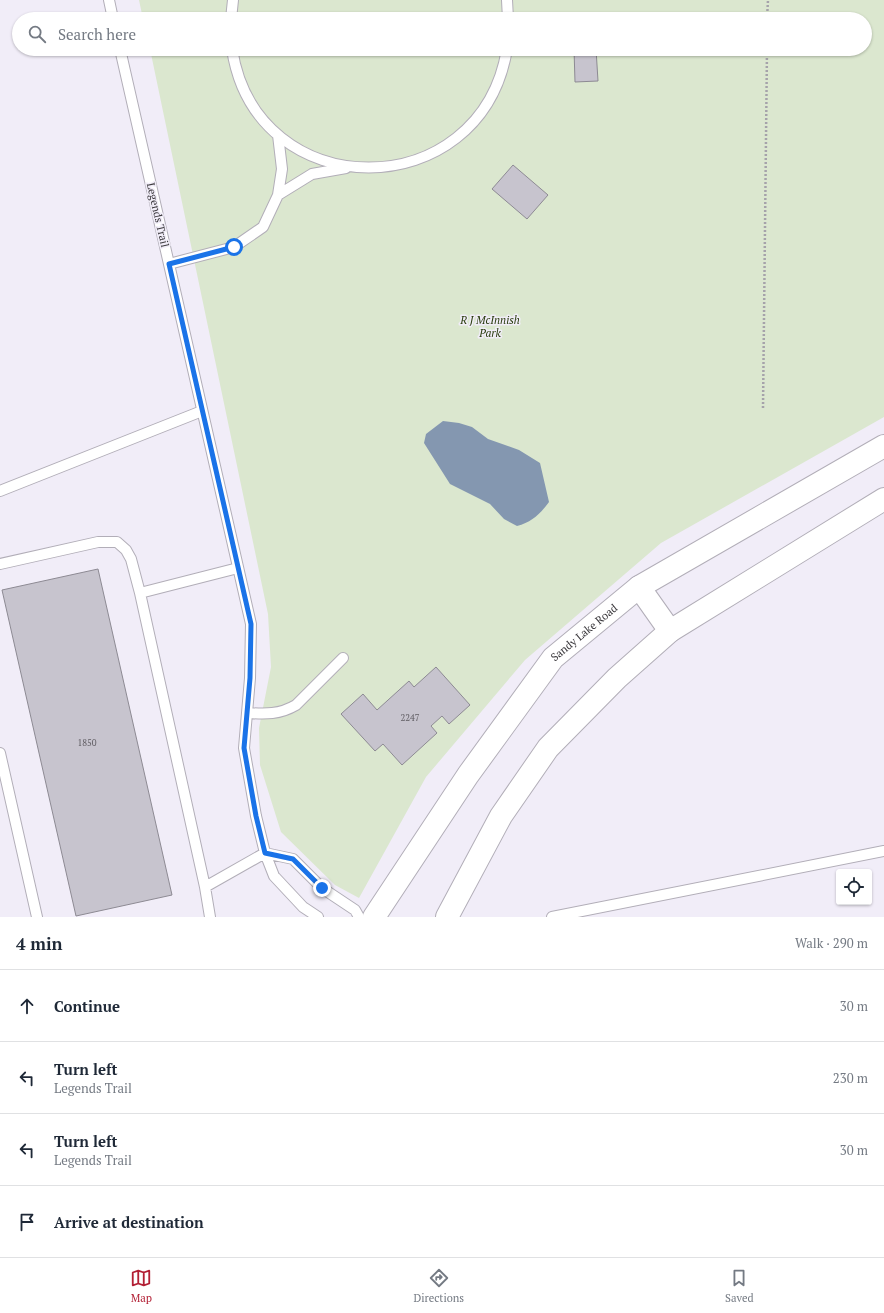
<!DOCTYPE html>
<html lang="en">
<head>
<meta charset="utf-8">
<style>
	body { margin:0; font-family:"PT Serif",serif; background:#f2f2f3; color:#1f2937 }
	.controls { position:absolute; right:12px; bottom:12px; display:grid; overflow:hidden; border-radius:4px; box-shadow:0 1px 3px #0004 }
	.controls button { width:36px; height:36px; display:grid; place-items:center; padding:0; border:0; border-bottom:1px solid #e0e1e3; background:#fff; color:#1f2937; font:20px sans-serif }
	.stop { position:absolute; width:12px; height:12px; margin:-9px; border:3px solid #1a73e8; border-radius:50%; background:#fff }
	.stop.end { background:#1a73e8; border-color:#fff; box-shadow:0 1px 4px #0008 }
	.list { margin:0; padding:0; list-style:none }
	h2 { display:flex; justify-content:space-between; align-items:center; height:52px; margin:0; padding:0 16px; font-size:17px }
	h2 small { font-size:13px; font-weight:400; color:#747a83 }
	.list li { display:grid; grid-template-columns:26px 1fr auto; gap:12px; align-items:center; box-sizing:border-box; height:72px; padding:0 16px; border-top:1px solid #e0e1e3 }
	.list b { display:block; font-size:15px; white-space:nowrap }
	.list p { margin:0; font-size:13px; white-space:nowrap; color:#747a83 }
	.list em { font-size:13px; font-style:normal; color:#747a83 }
	.icon { flex:none; width:22px; height:22px; fill:none; stroke:currentColor; stroke-width:2; stroke-linecap:round; stroke-linejoin:round }
	.map { position:relative; flex:none; width:884px; height:917px; overflow:hidden }
	.search { position:absolute; background:#fff; box-shadow:0 1px 3px #0004; left:12px; right:12px; top:12px; height:44px; display:flex; align-items:center; gap:10px; box-sizing:border-box; padding:0 14px; border-radius:22px; color:#747a83; font-size:15px }
	.sheet { height:340px; background:#fff }
	nav { display:flex; justify-content:space-around; align-items:center; box-sizing:border-box; height:56px; border-top:1px solid #e0e1e3; background:#fff; font-size:11px; color:#747a83 }
	nav a { display:grid; justify-items:center; gap:2px }
	nav .on { color:#b21f34 }
	.map>svg:first-child { display:block }
	.green { fill:#dbe7cf }
	.water { fill:#8497b0 }
	.building { fill:#c7c4ce; stroke:#8d8a93 }
	.lines { fill:none; stroke-linecap:round; stroke-linejoin:round }
	.lane-casing { stroke:#b2aeb8; stroke-width:12 }
	.secondary-casing { stroke:#b2aeb8; stroke-width:24 }
	.path { stroke:#a5a2aa; stroke-width:2.5; stroke-dasharray:2 2; stroke-linecap:butt }
	.lane { stroke:#fff; stroke-width:10 }
	.secondary { stroke:#fff; stroke-width:22 }
	.route { stroke:#1a73e8; stroke-width:5 }
	.labels { text-anchor:middle; stroke-width:3; stroke-linejoin:round; paint-order:stroke }
	.number-label { font-size:9px; fill:#5f5c62 }
	.street-label { font-size:11px; fill:#3c3a3e; stroke:#f1edf8 }
	.park-label { font-size:11px; font-style:italic; fill:#2a3d0e; stroke:#f1edf8 }
</style>
</head>
<body>
<div class="map">
<svg width="884" height="917" viewBox="0 0 884 917">
	<rect width="100%" height="100%" fill="#f1edf8"/>
	<path class="green" d="M139,0h745v417l-223,126 -136,117 -99,117 -67,121 -24,-13 -54,-53 -21,-67 -1,-37 12,-61 -3,-53 -118,-565h715v-30h-722z"/>
	<path class="water" d="M443,421l16,2 13,4 16,12 31,11 21,13 9,39c-9,12 -17,20 -32,24l-13,-7 -14,-15 -40,-20 -26,-41 2,-9z"/>
	<path class="building" d="M574,49h22l2,32 -23,1z
		M513,165l35,30 -21,24 -35,-30z
		M98,569l74,326 -96,21 -74,-326z
		M436,667l34,38 -21,19 -7,-8 -11,10 6,7 -35,32 -19,-21 -8,7 -34,-37 22,-20 14,16 32,-29 5,6z"/>
	<g class="lines">
		<defs>
			<path id="lane" d="M109,0l4,19
				M507,0l1,19
				M231,19l2,-19
				M120,49l131,575 -1,54 -6,70 12,68 9,37 9,23 29,31 15,10
				M232,49c24,158 249,158 275,0
				M278,195l34,-21 34,-6
				M169,264l65,-17 29,-20 15,-32 4,-26 -4,-34
				M0,491l202,-80
				M0,564l98,-22h19l9,8 5,9 9,34
				M238,568l-98,25 65,294 60,-34
				M247,713c18,1 32,2 49,-8l47,-47
				M0,753l37,164
				M265,853l28,6 29,29 33,22 4,7
				M205,887l5,30
				M552,917l332,-66"/>
			<g id="secondary">
				<path d="M639,587l31,44"/>
				<path id="s1" d="M374,917l94,-142 85,-117 86,-71 245,-141"/>
				<path d="M447,917l54,-101 47,-68 69,-70 53,-47 214,-132"/>
			</g>
		</defs>
		<use href="#lane" class="lane-casing"/>
		<use href="#secondary" class="secondary-casing"/>
		<path class="path" d="M767,19l1,-19
			M763,408l4,-359"/>
		<use href="#lane" class="lane"/>
		<use href="#secondary" class="secondary"/>
	</g>
	<g class="lines">
		<path class="route" d="M234,247l-65,17 82,360 -1,54 -6,70 12,68 9,37 28,6 29,29"/>
	</g>
	<g class="labels">
		<g class="number-label">
			<text x="410" y="721">2247</text>
			<text x="87" y="746">1850</text>
		</g>
		<g class="street-label">
			<text transform="translate(158 215) rotate(77)" y="4">Legends Trail</text>
			<text dy="4" stroke="none"><textPath href="#s1" startOffset="355">Sandy Lake Road</textPath></text>
		</g>
		<g class="park-label">
			<text x="490" y="324">R J McInnish<tspan x="490" dy="13">Park</tspan></text>
		</g>
	</g>
</svg>
<div class="controls">
<button><svg class="icon" aria-label="locate" viewBox="0 0 24 24"><circle cx="12" cy="12" r="6"/><path d="M12 2v4M12 18v4M2 12h4M18 12h4"/></svg></button>
</div>
<div class="stop" style="left:234px;top:247px"></div>
<div class="stop end" style="left:322px;top:888px"></div>
<div class="search"><svg class="icon" aria-label="search" viewBox="0 0 24 24"><circle cx="10" cy="10" r="6"/><path d="M15 15l6 6"/></svg>Search here</div>
</div>
<section class="sheet">
<h2>4 min<small>Walk · 290 m</small></h2>
<ul class="list">
<li><svg class="icon" aria-label="ahead" viewBox="0 0 24 24"><path d="M12 20V5M6 11l6-6 6 6"/></svg><div><b>Continue</b></div><em>30 m</em></li>
<li><svg class="icon" aria-label="left" viewBox="0 0 24 24"><path d="M17 20v-9H6M10 6l-5 5 5 5"/></svg><div><b>Turn left</b><p>Legends Trail</p></div><em>230 m</em></li>
<li><svg class="icon" aria-label="left" viewBox="0 0 24 24"><path d="M17 20v-9H6M10 6l-5 5 5 5"/></svg><div><b>Turn left</b><p>Legends Trail</p></div><em>30 m</em></li>
<li><svg class="icon" aria-label="arrive" viewBox="0 0 24 24"><path d="M6 21V4h12l-3 4 3 4H6"/></svg><div><b>Arrive at destination</b></div></li>
</ul>
</section>
<nav>
<a class="on"><svg class="icon" aria-label="map" viewBox="0 0 24 24"><path d="M3 6l6-2 6 2 6-2v14l-6 2-6-2-6 2zM9 4v14M15 6v14"/></svg>Map</a>
<a><svg class="icon" aria-label="directions" viewBox="0 0 24 24"><path d="M12 3l9 9-9 9-9-9zM9 14v-3h6M13 9l2 2-2 2"/></svg>Directions</a>
<a><svg class="icon" aria-label="saved" viewBox="0 0 24 24"><path d="M7 4h10v16l-5-4-5 4z"/></svg>Saved</a>
</nav>
</body>
</html>
